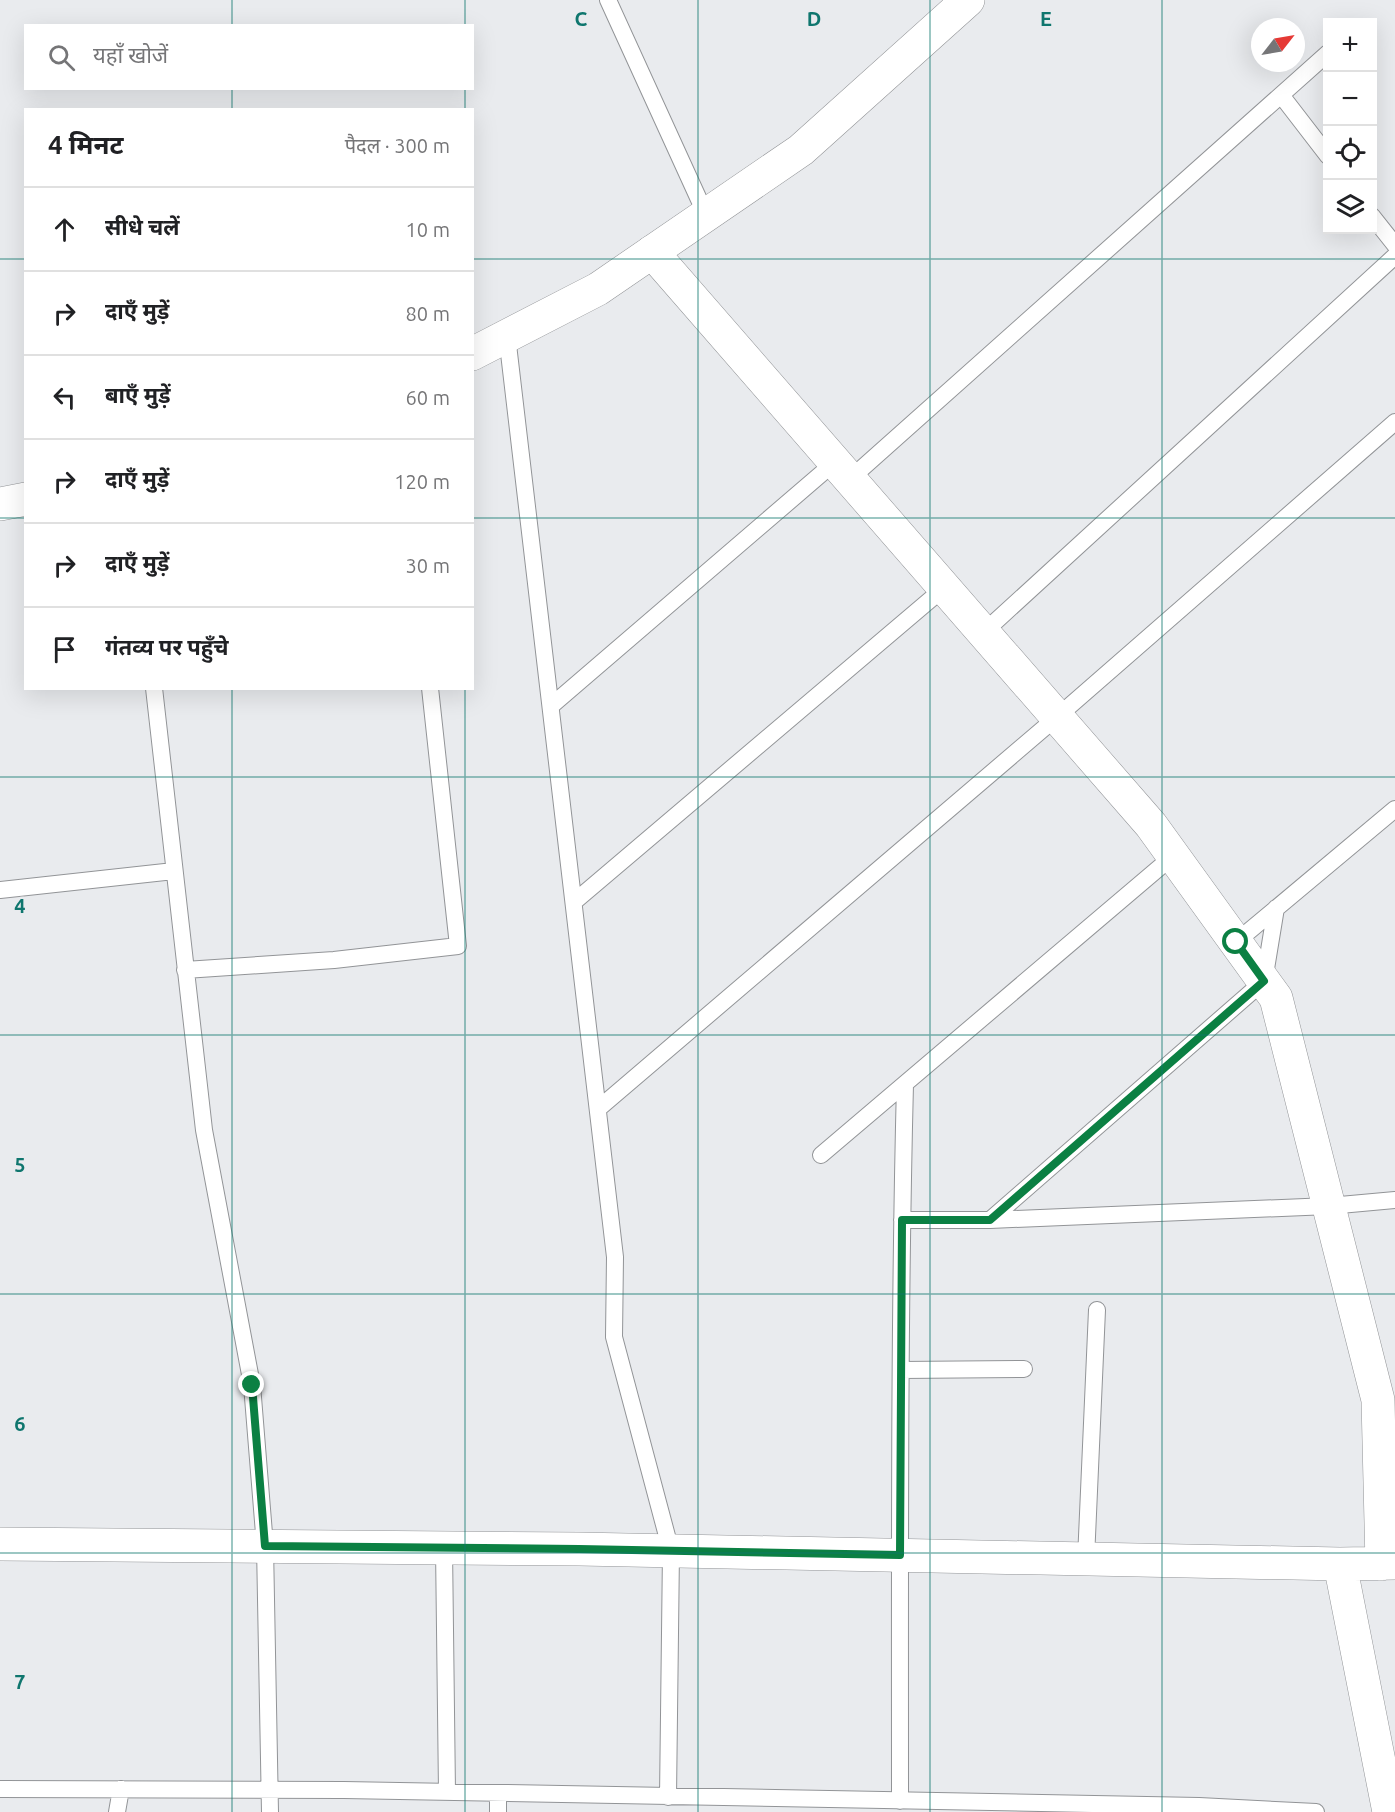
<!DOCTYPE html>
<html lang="hi">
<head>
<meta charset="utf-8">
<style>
	body { margin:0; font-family:Ubuntu,"Noto Sans Devanagari",sans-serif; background:#f2f2f2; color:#202124 }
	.controls { position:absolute; right:18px; top:18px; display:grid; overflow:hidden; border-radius:0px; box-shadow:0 6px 24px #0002 }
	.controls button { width:54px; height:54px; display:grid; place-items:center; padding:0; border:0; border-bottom:2px solid #e0e0e0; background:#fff; color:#202124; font:30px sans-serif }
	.compass { position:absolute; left:1251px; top:18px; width:54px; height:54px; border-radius:50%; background:#fff; box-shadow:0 6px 24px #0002; rotate:59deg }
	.stop { position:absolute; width:18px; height:18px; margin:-14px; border:4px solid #0b8043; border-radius:50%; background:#fff }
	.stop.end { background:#0b8043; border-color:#fff; box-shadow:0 2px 6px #0008 }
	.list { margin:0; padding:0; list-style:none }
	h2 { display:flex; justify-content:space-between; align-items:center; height:78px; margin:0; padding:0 24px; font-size:26px }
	h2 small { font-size:20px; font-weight:400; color:#757577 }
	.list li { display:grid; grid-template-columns:39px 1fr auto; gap:18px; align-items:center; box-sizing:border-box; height:84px; padding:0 24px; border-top:2px solid #e0e0e0 }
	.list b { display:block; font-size:22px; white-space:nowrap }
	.list em { font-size:20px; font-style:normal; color:#757577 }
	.icon { flex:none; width:33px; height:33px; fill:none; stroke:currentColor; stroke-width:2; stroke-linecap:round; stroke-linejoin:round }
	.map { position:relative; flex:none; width:1395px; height:1812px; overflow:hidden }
	.search { position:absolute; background:#fff; box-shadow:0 6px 24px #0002; left:24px; top:24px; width:450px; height:66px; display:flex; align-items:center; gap:15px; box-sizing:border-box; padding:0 21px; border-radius:0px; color:#757577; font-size:22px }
	.panel { position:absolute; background:#fff; box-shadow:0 6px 24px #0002; left:24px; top:108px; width:450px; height:582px; border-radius:0px }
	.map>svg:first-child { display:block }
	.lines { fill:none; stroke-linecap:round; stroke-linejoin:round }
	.lane-casing { stroke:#929497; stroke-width:18 }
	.street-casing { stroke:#929497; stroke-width:34 }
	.secondary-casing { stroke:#929497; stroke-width:34 }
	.lane { stroke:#fff; stroke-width:16 }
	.street { stroke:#fff; stroke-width:33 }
	.secondary { stroke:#fff; stroke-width:33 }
	.route { stroke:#0b8043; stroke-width:8 }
	.grid { fill:none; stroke:#0f766e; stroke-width:1.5; stroke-opacity:0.55 }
	.grid-label { font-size:20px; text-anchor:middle; font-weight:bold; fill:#0f766e; stroke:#e9ebee; stroke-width:4.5; stroke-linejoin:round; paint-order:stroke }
</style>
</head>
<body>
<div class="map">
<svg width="1395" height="1812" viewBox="0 0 1395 1812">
	<rect width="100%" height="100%" fill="#e9ebee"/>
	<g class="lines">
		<defs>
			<path id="lane" d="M608,0l98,215
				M1281,95l47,61
				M1372,216l23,29
				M507,336l108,921 -1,80 57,214 -3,246
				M850,479l478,-426
				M984,632l411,-376
				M154,688l50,442 48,255 13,161 5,266
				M551,706l284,-244
				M0,890l174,-19
				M574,902l370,-314
				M1236,942l159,-133
				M185,970l149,-10 124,-14 -28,-258
				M598,1109l459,-392 338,-295
				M821,1155l352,-299
				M902,1220h88l339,-14 66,-6
				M990,1220l274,-239 12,-73
				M901,1370l123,-1
				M444,1548l3,244
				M1086,1559l11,-249
				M0,1789l344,1 855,16 117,6
				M498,1793v19
				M900,1801c0,-239 -1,-478 5,-717
				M117,1812l4,-23"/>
			<path id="street" d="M652,252l499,573 125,173 102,402 4,164
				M0,1544l579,5 761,15 55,-1
				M1340,1564l49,248"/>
			<path id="secondary" d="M472,354l126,-65 203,-139 167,-150
				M0,504l26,-5"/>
		</defs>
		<use href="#lane" class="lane-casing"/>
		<use href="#street" class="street-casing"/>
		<use href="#secondary" class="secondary-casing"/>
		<use href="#lane" class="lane"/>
		<use href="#street" class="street"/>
		<use href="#secondary" class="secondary"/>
	</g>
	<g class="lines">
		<path class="route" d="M252,1385l13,161 314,3 321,6 2,-335h88l274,-239 -28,-39"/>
	</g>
	<path class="grid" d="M232,0v26M465,0v26M698,0v1812M930,0v1812M1162,0v1812M232,88v22M465,88v22M0,259h26M472,259h923M0,518h26M472,518h923M232,688v1124M465,688v1124M0,777h1395M0,1035h1395M0,1294h1395M0,1553h1395"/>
	<g class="grid-label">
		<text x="581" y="26">C</text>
		<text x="814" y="26">D</text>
		<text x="1046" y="26">E</text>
		<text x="20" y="913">4</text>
		<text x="20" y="1172">5</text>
		<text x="20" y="1431">6</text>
		<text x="20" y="1689">7</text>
	</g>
</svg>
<div class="controls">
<button>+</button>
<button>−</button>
<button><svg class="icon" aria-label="locate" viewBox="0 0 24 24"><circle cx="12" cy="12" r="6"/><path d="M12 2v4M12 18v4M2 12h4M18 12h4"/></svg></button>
<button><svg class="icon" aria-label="layers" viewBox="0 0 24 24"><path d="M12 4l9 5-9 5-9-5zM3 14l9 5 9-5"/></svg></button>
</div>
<svg class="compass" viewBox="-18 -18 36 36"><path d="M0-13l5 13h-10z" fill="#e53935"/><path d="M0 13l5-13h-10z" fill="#757577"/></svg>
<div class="stop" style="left:1236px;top:942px"></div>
<div class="stop end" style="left:252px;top:1385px"></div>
<div class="search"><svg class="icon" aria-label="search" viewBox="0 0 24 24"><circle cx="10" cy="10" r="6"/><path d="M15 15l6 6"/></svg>यहाँ खोजें</div>
<section class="panel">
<h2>4 मिनट<small>पैदल · 300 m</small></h2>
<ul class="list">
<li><svg class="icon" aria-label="ahead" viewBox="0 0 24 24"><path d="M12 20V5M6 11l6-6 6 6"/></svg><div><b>सीधे चलें</b></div><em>10 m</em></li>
<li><svg class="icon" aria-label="right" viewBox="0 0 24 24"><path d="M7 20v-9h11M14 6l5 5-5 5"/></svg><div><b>दाएँ मुड़ें</b></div><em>80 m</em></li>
<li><svg class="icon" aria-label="left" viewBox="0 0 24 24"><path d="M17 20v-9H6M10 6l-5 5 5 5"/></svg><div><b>बाएँ मुड़ें</b></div><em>60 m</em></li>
<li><svg class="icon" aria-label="right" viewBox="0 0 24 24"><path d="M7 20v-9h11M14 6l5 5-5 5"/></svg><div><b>दाएँ मुड़ें</b></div><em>120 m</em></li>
<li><svg class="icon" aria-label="right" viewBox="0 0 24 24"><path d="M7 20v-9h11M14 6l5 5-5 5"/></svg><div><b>दाएँ मुड़ें</b></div><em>30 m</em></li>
<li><svg class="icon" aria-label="arrive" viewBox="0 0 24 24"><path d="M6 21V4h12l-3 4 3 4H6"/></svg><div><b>गंतव्य पर पहुँचे</b></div></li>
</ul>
</section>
</div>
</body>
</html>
